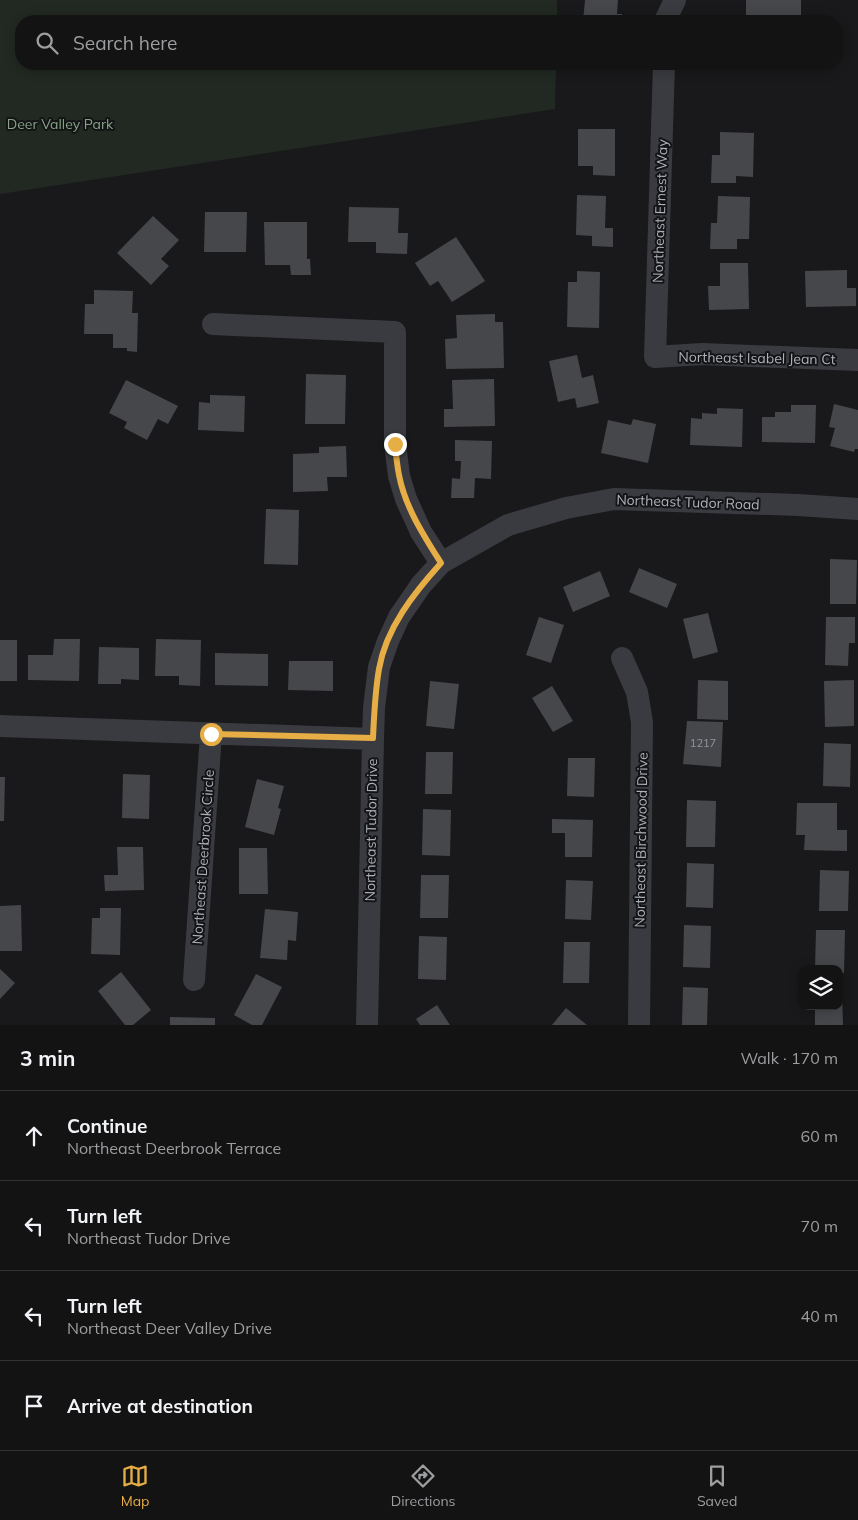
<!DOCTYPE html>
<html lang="en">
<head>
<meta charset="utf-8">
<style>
	body { margin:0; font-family:Mulish,sans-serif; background:#202022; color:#f1f3f6 }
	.controls { position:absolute; right:15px; bottom:15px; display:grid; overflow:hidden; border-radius:10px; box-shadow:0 2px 12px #0003 }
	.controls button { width:45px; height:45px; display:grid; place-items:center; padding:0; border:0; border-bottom:1px solid #323234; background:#131314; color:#f1f3f6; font:25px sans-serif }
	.stop { position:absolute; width:15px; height:15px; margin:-11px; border:4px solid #e7ae45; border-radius:50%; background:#fff }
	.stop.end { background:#e7ae45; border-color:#fff; box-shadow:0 1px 5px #0008 }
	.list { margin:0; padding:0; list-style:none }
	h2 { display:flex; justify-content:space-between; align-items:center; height:65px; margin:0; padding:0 20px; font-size:21px }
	h2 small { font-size:16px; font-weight:400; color:#9d9ea0 }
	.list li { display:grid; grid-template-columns:32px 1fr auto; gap:15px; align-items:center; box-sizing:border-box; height:90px; padding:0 20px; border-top:1px solid #323234 }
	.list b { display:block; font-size:19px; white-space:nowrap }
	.list p { margin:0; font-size:16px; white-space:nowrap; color:#9d9ea0 }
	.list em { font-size:16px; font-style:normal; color:#9d9ea0 }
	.icon { flex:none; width:28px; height:28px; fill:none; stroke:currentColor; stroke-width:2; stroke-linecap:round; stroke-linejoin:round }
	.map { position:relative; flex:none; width:858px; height:1025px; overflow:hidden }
	.search { position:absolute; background:#131314; box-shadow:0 2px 12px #0003; left:15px; right:15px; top:15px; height:55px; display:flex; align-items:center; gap:12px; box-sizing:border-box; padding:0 18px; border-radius:20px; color:#9d9ea0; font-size:19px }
	.sheet { height:425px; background:#131314 }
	nav { display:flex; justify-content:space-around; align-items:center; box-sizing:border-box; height:70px; border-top:1px solid #323234; background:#131314; font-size:14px; color:#9d9ea0 }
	nav a { display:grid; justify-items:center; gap:2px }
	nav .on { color:#e7ae45 }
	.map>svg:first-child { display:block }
	.green { fill:#212922 }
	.building { fill:#46474b }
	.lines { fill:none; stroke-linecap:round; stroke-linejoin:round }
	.minor { stroke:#3a3b40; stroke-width:22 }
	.route { stroke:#e7ae45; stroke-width:6 }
	.labels { text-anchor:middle; stroke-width:4; stroke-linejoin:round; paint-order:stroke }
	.number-label { font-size:11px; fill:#92969e }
	.park-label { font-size:14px; fill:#85a486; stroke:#141416 }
	.street-label { font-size:14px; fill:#acb1ba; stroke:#141416 }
</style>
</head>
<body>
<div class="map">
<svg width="858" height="1025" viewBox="0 0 858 1025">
	<rect width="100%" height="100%" fill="#19191b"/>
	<path class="green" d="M0,0h557v21h-536v43h535l-1,45 -555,85z"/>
	<path class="building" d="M585,0h33l-1,14h5l-1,7h-38z
		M746,0h55v21h-55z
		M578,129h37v47l-22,-1v-9h-15z
		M720,132l34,1 -1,44 -17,-1v7h-25l1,-28h8z
		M577,195l29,1 -1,32h8v19l-21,-1v-10l-16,-1z
		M718,196l32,1 -1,42h-12v10h-27l1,-26h6z
		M349,207l50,1 -1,25h10l-1,21 -31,-1v-11h-28z
		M205,212h42l-1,40h-42z
		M153,216l26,24 -18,19 8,7 -18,19 -34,-32z
		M264,222h43v37h3l1,16h-20l-1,-10h-25z
		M456,237l29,44 -33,21 -14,-21 -8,5 -15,-23z
		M720,263h28l1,46 -40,1 -1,-24h12z
		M847,270v18h9v18l-50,1 -1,-36z
		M577,271l23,1 -1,56 -32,-1 1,-45h9z
		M94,290l39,1 -1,22h6l-1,39 -10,-1v-3h-14v-14h-29l1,-30h9z
		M495,314v8h8l1,46 -58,1 -1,-30 12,-1 -1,-23z
		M577,355l5,23 11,-3 6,28 -22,5 -2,-10 -17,4 -9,-41z
		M306,374l40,1 -1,49h-40z
		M494,379l1,47 -51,1v-18h9l-1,-29z
		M126,380l52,26 -10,18 -10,-5 -11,21 -23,-12 3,-6 -18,-9z
		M210,395l35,1 -1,36 -46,-2 1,-28 11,1z
		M834,404l24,6v39h-3l-1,3 -24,-6 5,-18 -6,-1z
		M791,405h25l-1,38 -53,-1v-25h13v-5h16z
		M717,408l26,1 -1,38 -52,-2 1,-27 11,1v-6l15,1z
		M633,419l23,5 -8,39 -47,-10 7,-33 23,5z
		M455,440l37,1 -1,38 -16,-1 -1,20h-23l1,-20 8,1 1,-18h-6z
		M346,446l1,31h-20l1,14 -35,1v-38l26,-1v-6z
		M266,509l33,1 -1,55 -34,-1z
		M830,559l27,1 -1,44h-26z
		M639,568l38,16 -10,24 -38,-16z
		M600,571l10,25 -37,16 -10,-25z
		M708,613l10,39 -25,7 -10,-40z
		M539,617l25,8 -13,38 -25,-8z
		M826,617h29v26h-6l-1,23 -23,-1z
		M54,639h26l-1,42 -51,-1v-25h25z
		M156,639l45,1 -1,46 -21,-1v-9h-24z
		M0,640h17v41h-17z
		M99,647l40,1v32l-18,-1v5h-23z
		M215,653l53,1v32l-53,-1z
		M289,661h44v30l-45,-1z
		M698,680l30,1v39l-31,-1z
		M854,680v46l-29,1 -1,-46z
		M430,681l29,3 -5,45 -28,-3z
		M552,686l21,35 -20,11 -21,-34z
		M687,721l36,1 -2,45 -38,-3z
		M824,743l27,1 -1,43 -27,-1z
		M426,752h27l-1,42h-27z
		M568,758h27l-1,39 -27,-1z
		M123,774l27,1 -1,44 -27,-1z
		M0,777h5l-1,44h-4z
		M257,779l27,7 -6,22 3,1 -7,26 -29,-8z
		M687,800l29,1 -1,46h-29z
		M797,803h40v27h10v21l-43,-1 1,-15h-9z
		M423,809l28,1 -1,46 -28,-1z
		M552,819l41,1 -1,37h-27v-24h-13z
		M117,847h26l1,43 -39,1 -1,-16h14z
		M239,848h28l1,46h-29z
		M687,863l27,1 -1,44 -27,-1z
		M820,870l29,1 -1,40h-29z
		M421,875h28l-1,43h-28z
		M566,880l27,1 -2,39 -26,-1z
		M21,905l1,46h-22v-45z
		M100,908h21l-1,47 -29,-1 1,-36h8z
		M265,909l33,3 -2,29 -8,-1 -1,20 -27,-2z
		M684,925l27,1 -1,42 -27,-1z
		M816,930h29l-1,43h-5v-4h-24z
		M419,936l28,1 -1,43 -28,-1z
		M564,942h26l-1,41h-26z
		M0,969l15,14 -15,16z
		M121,972l30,38 -18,15h-8l-27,-34z
		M256,974l26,13 -20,38h-10l-18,-10z
		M683,987l25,1 -1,37h-25z
		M839,992h3l1,33h-28v-19h24z
		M437,1005l13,20h-30l-4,-6z
		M566,1008l21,17h-35z
		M170,1017l45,1v7h-45z"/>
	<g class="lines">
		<path class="minor" d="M665,21l10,-21
			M664,64l-9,293 47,-3 156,6
			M213,324l182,8v112l4,32 7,23 15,33 20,31
			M622,658l15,34 5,30 -3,303
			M0,726l373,13
			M194,980l17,-246
			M367,1025l6,-286 1,-31 5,-41 9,-26 11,-24 22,-32 20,-22 67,-38 58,-17 48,-9 184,6 60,4"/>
	</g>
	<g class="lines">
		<path class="route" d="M211,734l162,4c1,-23 2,-46 6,-69 7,-41 35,-76 62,-106 -17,-27 -36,-56 -42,-88 -2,-10 -3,-20 -4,-31"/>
	</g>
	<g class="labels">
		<g class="number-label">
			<text x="703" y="747">1217</text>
		</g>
		<g class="park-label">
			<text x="60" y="129">Deer Valley Park</text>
		</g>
		<g class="street-label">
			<text transform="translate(660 211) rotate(-88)" y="5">Northeast Ernest Way</text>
			<text transform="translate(757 358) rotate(1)" y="5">Northeast Isabel Jean Ct</text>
			<text transform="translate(688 502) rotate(2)" y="5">Northeast Tudor Road</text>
			<text transform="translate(371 830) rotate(-89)" y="5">Northeast Tudor Drive</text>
			<text transform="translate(641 840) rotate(-89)" y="5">Northeast Birchwood Drive</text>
			<text transform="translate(203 857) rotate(-86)" y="5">Northeast Deerbrook Circle</text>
		</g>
	</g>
</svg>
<div class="controls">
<button><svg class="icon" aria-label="layers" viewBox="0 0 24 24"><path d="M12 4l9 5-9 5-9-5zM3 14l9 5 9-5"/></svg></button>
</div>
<div class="stop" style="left:211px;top:734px"></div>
<div class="stop end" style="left:395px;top:444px"></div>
<div class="search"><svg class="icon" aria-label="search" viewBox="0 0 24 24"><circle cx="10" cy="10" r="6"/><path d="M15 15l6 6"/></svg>Search here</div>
</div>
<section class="sheet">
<h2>3 min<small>Walk · 170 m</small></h2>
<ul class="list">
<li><svg class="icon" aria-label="ahead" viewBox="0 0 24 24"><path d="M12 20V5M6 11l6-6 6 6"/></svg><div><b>Continue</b><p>Northeast Deerbrook Terrace</p></div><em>60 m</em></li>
<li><svg class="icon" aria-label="left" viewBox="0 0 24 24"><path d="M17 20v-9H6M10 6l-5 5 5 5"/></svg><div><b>Turn left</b><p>Northeast Tudor Drive</p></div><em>70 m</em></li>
<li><svg class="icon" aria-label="left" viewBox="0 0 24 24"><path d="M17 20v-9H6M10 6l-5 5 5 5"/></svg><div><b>Turn left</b><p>Northeast Deer Valley Drive</p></div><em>40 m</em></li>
<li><svg class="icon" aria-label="arrive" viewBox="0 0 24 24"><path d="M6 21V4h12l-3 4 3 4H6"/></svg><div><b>Arrive at destination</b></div></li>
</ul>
</section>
<nav>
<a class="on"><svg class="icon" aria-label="map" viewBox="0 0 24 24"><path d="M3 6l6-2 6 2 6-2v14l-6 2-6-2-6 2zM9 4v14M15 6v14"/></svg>Map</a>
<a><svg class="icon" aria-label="directions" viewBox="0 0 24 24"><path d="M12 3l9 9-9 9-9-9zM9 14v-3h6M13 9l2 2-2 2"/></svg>Directions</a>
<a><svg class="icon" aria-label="saved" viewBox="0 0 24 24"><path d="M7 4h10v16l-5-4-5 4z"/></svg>Saved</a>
</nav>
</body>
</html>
